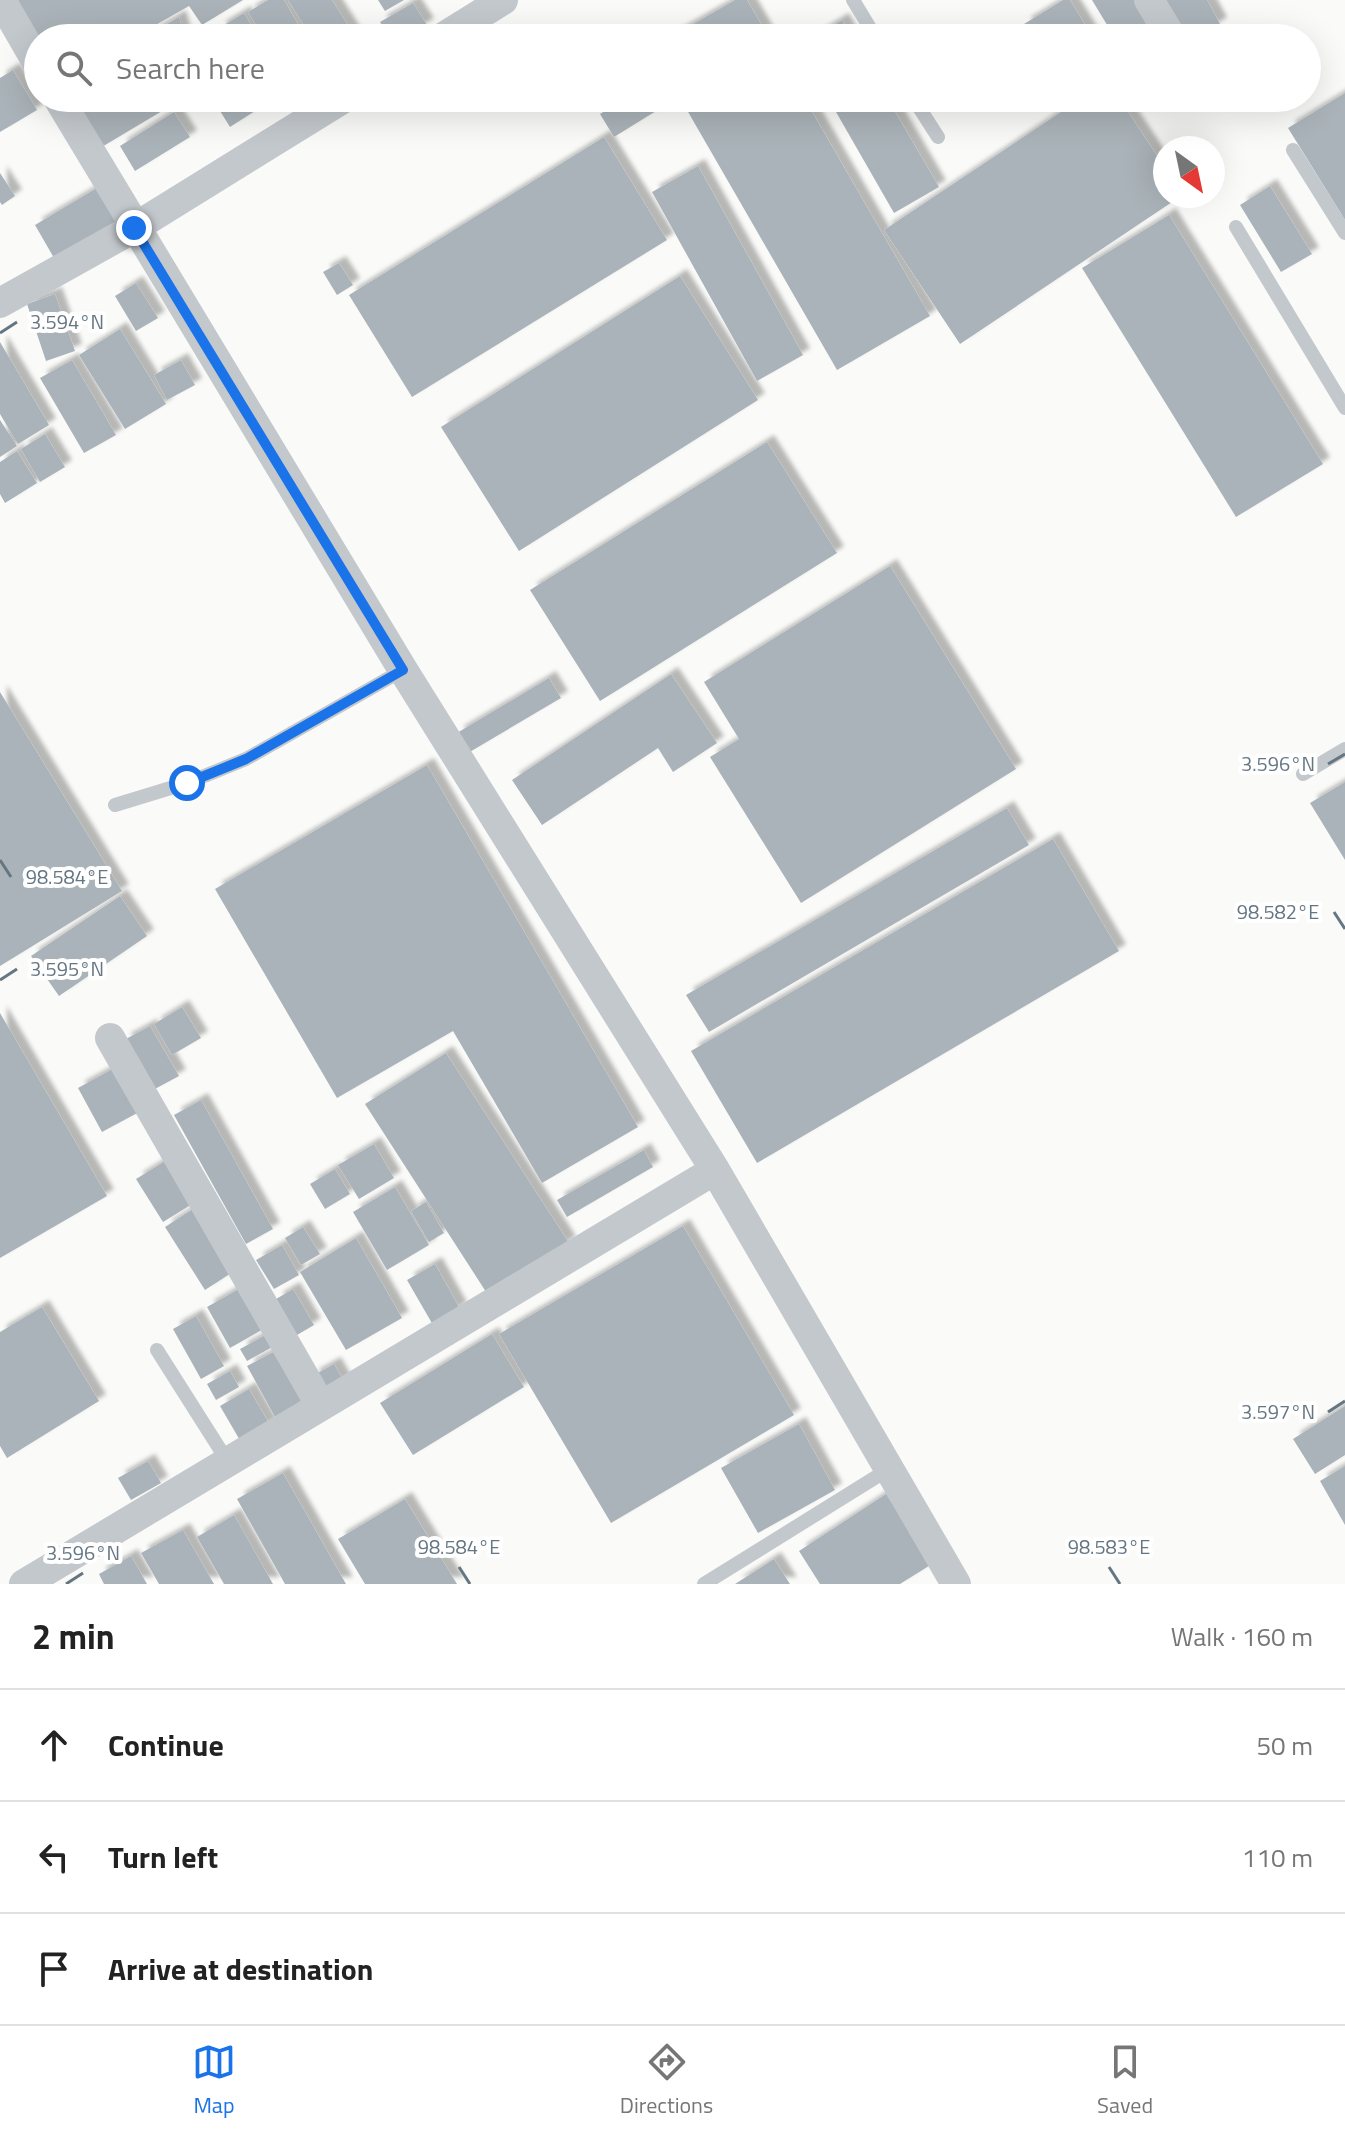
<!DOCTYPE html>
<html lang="en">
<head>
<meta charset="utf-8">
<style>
	body { margin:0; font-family:"Titillium Web",sans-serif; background:#f2f2f2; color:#222 }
	.compass { position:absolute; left:1153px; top:136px; width:72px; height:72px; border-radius:50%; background:#fff; box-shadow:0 8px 32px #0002; rotate:147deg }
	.stop { position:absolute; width:24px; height:24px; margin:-18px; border:6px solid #1a73e8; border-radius:50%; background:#fff }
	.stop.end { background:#1a73e8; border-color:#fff; box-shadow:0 2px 8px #0008 }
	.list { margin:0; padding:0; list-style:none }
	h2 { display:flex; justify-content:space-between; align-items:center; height:104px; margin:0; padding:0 32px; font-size:34px }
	h2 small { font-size:26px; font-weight:400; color:#767676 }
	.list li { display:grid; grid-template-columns:52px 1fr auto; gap:24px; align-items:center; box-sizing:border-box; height:112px; padding:0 32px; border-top:2px solid #e0e0e0 }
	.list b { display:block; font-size:30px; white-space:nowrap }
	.list em { font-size:26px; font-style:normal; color:#767676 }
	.icon { flex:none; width:44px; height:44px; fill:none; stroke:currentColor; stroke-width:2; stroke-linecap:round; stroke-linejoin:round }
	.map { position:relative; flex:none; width:1345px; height:1584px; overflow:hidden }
	.search { position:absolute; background:#fff; box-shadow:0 8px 32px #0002; left:24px; right:24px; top:24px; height:88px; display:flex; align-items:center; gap:20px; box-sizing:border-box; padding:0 28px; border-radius:44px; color:#767676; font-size:30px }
	.sheet { height:440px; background:#fff }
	nav { display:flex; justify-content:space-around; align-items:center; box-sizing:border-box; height:112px; border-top:2px solid #e0e0e0; background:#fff; font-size:22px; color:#767676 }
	nav a { display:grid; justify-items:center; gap:4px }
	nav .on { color:#1a73e8 }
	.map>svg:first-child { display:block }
	.building { fill:#aab3b9; filter:url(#shadow) }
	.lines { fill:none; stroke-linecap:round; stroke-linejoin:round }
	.lane { stroke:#c3c8cc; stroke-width:14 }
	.street { stroke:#c3c8cc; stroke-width:30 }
	.route { stroke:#1a73e8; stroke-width:10 }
	.ticks { fill:none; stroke:#657683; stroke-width:3 }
	.ticks-label { font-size:20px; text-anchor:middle; fill:#657683; stroke:#fff; stroke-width:8; stroke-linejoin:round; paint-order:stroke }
</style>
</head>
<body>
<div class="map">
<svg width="1345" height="1584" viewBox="0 0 1345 1584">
	<defs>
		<filter id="shadow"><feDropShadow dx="7" dy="-7" stdDeviation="2" flood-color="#0004"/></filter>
	</defs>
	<rect width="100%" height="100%" fill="#fafaf8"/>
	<path class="building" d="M10,0h233l-41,25 -13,-19 -56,32h-95z
		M268,0h16l22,38h-42l-16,-26z
		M288,0h44l24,38h-44z
		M378,0h26l-19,11z
		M735,0h12l22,38h-100z
		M1063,0h7l23,38h-61l-8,-14z
		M1092,0h42l23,38h-42z
		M1153,0h54l13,24 -23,14h-22z
		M413,3l14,22 -21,13h-16l-10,-16z
		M244,13l15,25h-34l-6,-10z
		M179,17l6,21h-42z
		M842,20l10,18h-40z
		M13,70l24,40 -37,22v-54z
		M1345,93v127l-57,-92z
		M63,98h121l-89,53z
		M212,98h35l8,13 -25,16z
		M626,98h22l8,13 -42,26 -14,-23z
		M680,98h124l126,218 -93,54z
		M828,98h59l52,89 -45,26z
		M1082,98h37l46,70v28h16l-221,148 -76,-114z
		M1151,98h30l-21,14z
		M174,112l16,25 -55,34 -15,-25z
		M604,137l63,103 -255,157 -63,-102z
		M698,166l105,189 -46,26 -105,-189z
		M0,173l15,23 -13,9 -2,-3z
		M100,186l20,33 -66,39 -19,-33z
		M1270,186l42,68 -31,18 -41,-67z
		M1169,215l154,249 -87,53 -154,-249z
		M339,263l14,22 -16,10 -14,-23z
		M680,276l78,124 -239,151 -78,-124z
		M136,283l22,35 -22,13 -21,-35z
		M55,294l20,57 -29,10 -19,-57z
		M120,329l46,75 -41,25 -46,-74z
		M0,342l49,83 -31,19 -18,-30z
		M72,360l44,75 -32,18 -44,-75z
		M181,360l14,25 -28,15 -13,-25z
		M0,420l17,26 -17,11z
		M45,434l20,33 -25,15 -19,-33z
		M767,442l70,111 -237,148 -70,-111z
		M17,451l20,32 -32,20 -5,-9v-32z
		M890,566l126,203 -215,134 -91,-146 29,-18 -35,-57z
		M671,674l46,69 -44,29 -15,-24 -116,77 -30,-45z
		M549,678l12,20 -93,55 -11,-20z
		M0,692l122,199 -122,75z
		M427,765l211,362 -96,56 -89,-152 -116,67 -122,-209z
		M1345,782v78l-35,-57z
		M1007,808l22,37 -320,187 -23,-37z
		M1053,839l66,112 -362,212 -66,-112z
		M120,896l27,40 -88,60 -28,-40z
		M182,1007l19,31 -29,17 -18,-31z
		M0,1013l107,183 -107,62z
		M150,1026l29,50 -26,14 -29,-50z
		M446,1053l123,190 -81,52 -123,-191z
		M116,1067l25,44 -39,21 -24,-44z
		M201,1100l72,129 -27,15 -72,-129z
		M374,1144l20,34 -35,21 -21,-34z
		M644,1150l9,17 -86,50 -10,-17z
		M170,1158l27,43 -34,21 -27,-43z
		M335,1169l15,25 -25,15 -15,-25z
		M395,1187l34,58 -42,25 -34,-58z
		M426,1202l18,31 -15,9 -18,-31z
		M199,1205l40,63 -34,22 -40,-63z
		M683,1226l111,189 -183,108 -112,-189z
		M303,1227l17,27 -19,11 -16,-27z
		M356,1238l46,80 -56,32 -46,-78z
		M282,1245l17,30 -25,14 -18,-29z
		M435,1264l25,45 -27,16 -26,-45z
		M244,1286l23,41 -37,21 -23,-41z
		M293,1289l21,36 -17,10 -21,-36z
		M42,1307l57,94 -92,57 -7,-12v-114z
		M196,1316l28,50 -23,13 -28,-50z
		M269,1333l7,12 -29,16 -7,-12z
		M492,1334l32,53 -111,68 -33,-52z
		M281,1348l34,59 -35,19 -33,-60z
		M334,1364l12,21 -22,13 -12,-22z
		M230,1371l9,16 -23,13 -9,-16z
		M249,1389l21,36 -29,17 -21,-36z
		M1345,1406v49l-30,19 -22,-35z
		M799,1424l36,66 -77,43 -37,-65z
		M148,1461l13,22 -30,17 -13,-22z
		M1345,1466v59l-25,-44z
		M283,1473l63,111h-61l-48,-85z
		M886,1494l46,70 -32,20h-80l-21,-33z
		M405,1499l52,85h-92l-27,-45z
		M234,1515l39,69h-49l-27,-47z
		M183,1530l31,54h-55l-18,-31z
		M131,1556l16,28h-43l-5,-10z
		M774,1559l16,25h-55z"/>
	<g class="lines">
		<path class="lane" d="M853,0l23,38
			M913,98l25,39
			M1293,150l52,83
			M1236,227l109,181
			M1303,774l42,-25
			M115,805l72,-22 59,-24 157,-89
			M157,1350l71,112
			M704,1584l185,-115"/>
		<path class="street" d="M1,0l37,64
			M1149,0l23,38
			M442,38l61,-38
			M58,98l345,572 312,500 241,414
			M0,303l134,-75 210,-130
			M110,1038l211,368
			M24,1584l691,-414"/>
	</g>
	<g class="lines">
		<path class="route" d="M134,228l269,442 -157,89 -59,24"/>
	</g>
	<path class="ticks" d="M0,333l17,-11M1328,764l17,-10M0,860l11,17M1334,912l11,17M0,980l17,-11M1328,1412l17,-11M459,1567l11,17M1109,1567l11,17M66,1584l17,-11"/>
	<g class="ticks-label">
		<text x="67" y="329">3.594°N</text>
		<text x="1278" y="771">3.596°N</text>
		<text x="67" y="884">98.584°E</text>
		<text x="1278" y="919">98.582°E</text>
		<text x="67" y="976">3.595°N</text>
		<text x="1278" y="1419">3.597°N</text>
		<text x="459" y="1554">98.584°E</text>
		<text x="1109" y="1554">98.583°E</text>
		<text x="83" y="1560">3.596°N</text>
	</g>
</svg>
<svg class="compass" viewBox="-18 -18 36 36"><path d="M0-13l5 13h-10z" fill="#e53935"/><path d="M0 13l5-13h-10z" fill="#767676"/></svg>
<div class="stop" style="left:187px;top:783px"></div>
<div class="stop end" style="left:134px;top:228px"></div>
<div class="search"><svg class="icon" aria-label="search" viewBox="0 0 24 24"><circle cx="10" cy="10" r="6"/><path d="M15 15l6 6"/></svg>Search here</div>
</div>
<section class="sheet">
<h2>2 min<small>Walk · 160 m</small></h2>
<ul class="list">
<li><svg class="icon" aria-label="ahead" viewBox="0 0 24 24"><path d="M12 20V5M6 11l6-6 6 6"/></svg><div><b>Continue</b></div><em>50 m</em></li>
<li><svg class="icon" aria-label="left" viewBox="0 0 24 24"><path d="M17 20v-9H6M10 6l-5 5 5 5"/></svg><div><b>Turn left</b></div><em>110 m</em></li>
<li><svg class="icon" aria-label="arrive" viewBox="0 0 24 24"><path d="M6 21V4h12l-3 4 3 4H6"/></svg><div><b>Arrive at destination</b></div></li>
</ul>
</section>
<nav>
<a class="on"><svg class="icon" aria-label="map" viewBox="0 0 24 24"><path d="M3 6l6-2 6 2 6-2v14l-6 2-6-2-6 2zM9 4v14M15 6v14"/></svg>Map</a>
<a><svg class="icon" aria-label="directions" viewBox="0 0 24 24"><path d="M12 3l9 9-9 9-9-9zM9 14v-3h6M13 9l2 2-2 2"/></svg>Directions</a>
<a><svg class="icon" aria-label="saved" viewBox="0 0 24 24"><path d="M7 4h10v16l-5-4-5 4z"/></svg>Saved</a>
</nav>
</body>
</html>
